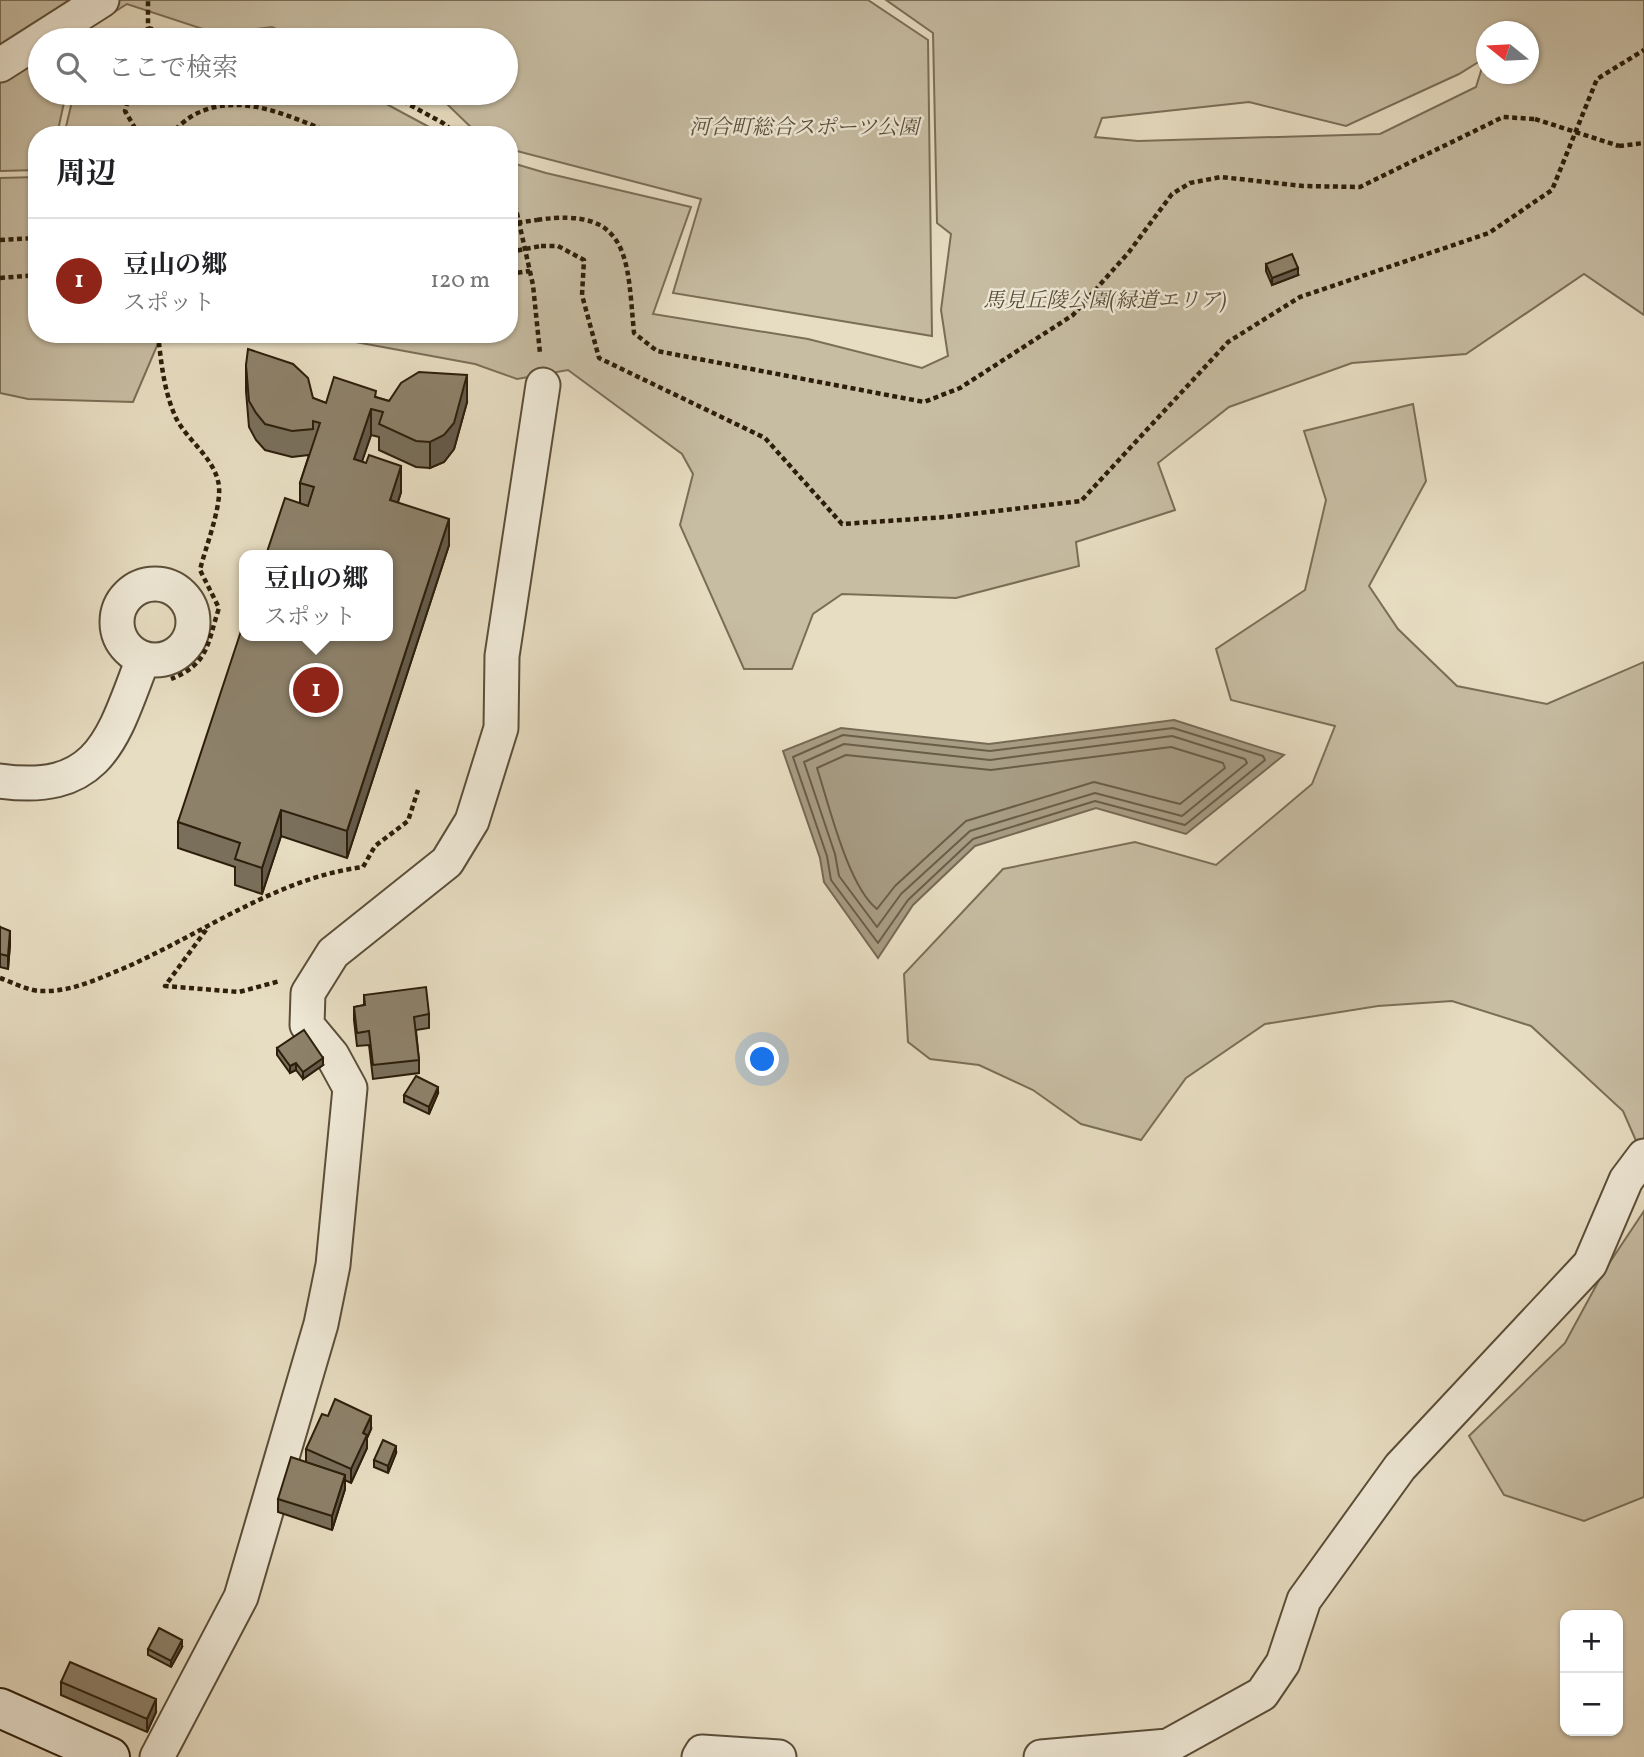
<!DOCTYPE html>
<html lang="ja">
<head>
<meta charset="utf-8">
<style>
	body { margin:0; font-family:Vollkorn,"Noto Serif JP",serif; background:#f6f6f6; color:#202124 }
	.controls { position:absolute; right:21px; bottom:21px; display:grid; overflow:hidden; border-radius:14px; box-shadow:0 2px 5px #0004 }
	.controls button { width:63px; height:63px; display:grid; place-items:center; padding:0; border:0; border-bottom:2px solid #e0e0e0; background:#fff; color:#202124; font:35px sans-serif }
	.compass { position:absolute; left:1476px; top:21px; width:63px; height:63px; border-radius:50%; background:#fff; box-shadow:0 2px 5px #0004; rotate:288deg }
	.you { position:absolute; left:763px; top:1060px; width:24px; height:24px; margin:-18px; border:5px solid #fff; border-radius:50%; background:#1a73e8; box-shadow:0 0 0 10px #1a73e833 }
	.badge { display:grid; place-items:center; width:46px; height:46px; border-radius:50%; background:#8f2418; color:#fff; font-size:23px; font-weight:700 }
	.pin { position:absolute; translate:-50% -50%; border:4px solid #fff; box-shadow:0 2px 7px #0006 }
	.popup { position:absolute; left:239px; top:550px; width:154px; height:91px; box-sizing:border-box; display:grid; place-content:center; border-radius:14px; background:#fff; filter:drop-shadow(0 2px 5px #0005); font-size:23px; white-space:nowrap; color:#757577 }
	.popup b { font-size:26px; color:#202124 }
	.popup::after { content:''; position:absolute; left:50%; top:100%; margin-left:-14px; border:14px solid transparent; border-top-color:#fff }
	.list { margin:0; padding:0; list-style:none }
	h2 { display:flex; justify-content:space-between; align-items:center; height:91px; margin:0; padding:0 28px; font-size:30px }
	h2 small { font-size:23px; font-weight:400; color:#757577 }
	.list li { display:grid; grid-template-columns:46px 1fr auto; gap:21px; align-items:center; box-sizing:border-box; height:126px; padding:0 28px; border-top:2px solid #e0e0e0 }
	.list b { display:block; font-size:26px; white-space:nowrap }
	.list p { margin:0; font-size:23px; white-space:nowrap; color:#757577 }
	.list em { font-size:23px; font-style:normal; color:#757577 }
	.icon { flex:none; width:38px; height:38px; fill:none; stroke:currentColor; stroke-width:2; stroke-linecap:round; stroke-linejoin:round }
	.map { position:relative; flex:none; width:1644px; height:1757px; overflow:hidden }
	.search { position:absolute; background:#fff; box-shadow:0 2px 5px #0004; left:28px; top:28px; width:490px; height:77px; display:flex; align-items:center; gap:18px; box-sizing:border-box; padding:0 24px; border-radius:38px; color:#757577; font-size:26px }
	.panel { position:absolute; background:#fff; box-shadow:0 2px 5px #0004; left:28px; top:126px; width:490px; height:217px; border-radius:28px }
	.map>svg:first-child { display:block }
	.green { fill:#c7bda3; stroke:#7a6e57; stroke-width:2; fill-rule:evenodd }
	.water { fill:#a79c84; stroke:#766a54; stroke-width:2 }
	.lines { fill:none; stroke-linecap:round; stroke-linejoin:round }
	.shore { stroke:#6a5d48; stroke-width:2 }
	.street-casing { stroke:#5b4e39; stroke-width:37 }
	.secondary-casing { stroke:#2c1e0b; stroke-width:42 }
	.path { stroke:#2c1e0b; stroke-width:4.5; stroke-dasharray:5 3.5; stroke-linecap:butt }
	.street { stroke:#efe9d7; stroke-width:33 }
	.secondary { stroke:#efe9d7; stroke-width:38 }
	.path-bridge { stroke:#2c1e0b; stroke-width:4.5; stroke-dasharray:5 3.5; stroke-linecap:butt }
	.wall { fill:#796f5b; stroke:#2c1e0b; stroke-width:2 }
	.shaded-wall { fill:#635a4a; stroke:#2c1e0b; stroke-width:2 }
	.building { fill:#8d816a; stroke:#2c1e0b; stroke-width:2 }
	.labels { text-anchor:middle; stroke-width:5; stroke-linejoin:round; paint-order:stroke }
	.park-label { font-size:21px; font-style:italic; fill:#5a4e39; stroke:#efe9d7 }
</style>
</head>
<body>
<div class="map">
<svg width="1644" height="1757" viewBox="0 0 1644 1757">
	<rect width="100%" height="100%" fill="#e7ddc2"/>
	<filter id="stains"><feTurbulence type="fractalNoise" baseFrequency=".00286" numOctaves="4"/><feColorMatrix values="0 0 0 0 .2 0 0 0 0 .09 0 0 0 0 .02 0 0 0 .5 -.17"/></filter>
	<radialGradient id="worn" r=".72"><stop offset=".6" stop-color="#630" stop-opacity="0"/><stop offset="1" stop-color="#630" stop-opacity=".3"/></radialGradient>
	<path class="green" d="M0,0h868l60,40 4,296 -259,-43 28,-94 -192,-50v-14h-30l-32,-31 -26,-11h85v-53h-204l-30,-13 -54,7 -91,-30 -49,31 -1,5h-37v53h26l-9,42h-20v35l-37,1z
		M886,0h758v315l-60,-41 -118,80 -114,9 -123,44 -71,56 17,47 -99,32 3,24 -123,32 -114,-4 -29,20 -21,55h-48l-64,-144 13,-51 -11,-20 -114,-84 -51,9 -42,-15 -163,-30h197v-172l37,11 145,34 -38,107 155,25 114,29 26,-12 -7,-46 10,-76 -14,-11 -4,-190zM1486,32h42v42h-42zM1485,58l-9,29 -96,47 -242,7 -43,-4 7,-19 147,-16 97,24 113,-52z
		M74,93h292l78,42h-380z
		M37,177v157h125l-29,68 -105,-3 -28,-6v-215z
		M1413,404l13,77 -57,105 29,43 59,57 90,18 97,-42v497l-21,-48 -92,-85 -79,-25 -74,5 -113,18 -79,54 -45,62 -60,-16 -48,-34 -54,-25 -49,-6 -22,-17 -4,-68 99,-105 132,-27 81,23 96,-81 23,-58 -104,-26 -15,-51 89,-59 21,-90 -22,-69z
		M1644,1211v286l-60,24 -80,-26 -35,-59 96,-93 39,-72z"/>
	<path class="water" d="M1174,720l110,35 -98,79 -90,-26 -121,38 -62,59 -35,53 -54,-76 -4,-24 -37,-107 58,-23 148,16z"/>
	<g class="lines">
		<path class="shore" d="M1173,728l90,28 2,4 -80,65 -90,-24 -122,38 -65,61 -30,43 -47,-63 -4,-24 -34,-99 50,-22 147,16z
			M1172,736l73,23 2,4 -65,53 -87,-23 -125,38 -69,63 -24,33 -38,-51 -4,-22 -31,-92 40,-18 146,16z
			M1171,747l52,16 2,5 -45,36 -86,-22 -128,39 -71,65 -18,23c-29,-23 -48,-104 -60,-141l29,-13 145,15z"/>
		<defs>
			<path id="street" d="M0,65l102,-65
				M117 622a38 38 0 1 1 76 0a38 38 0 1 1-76 0Z
				M0,781c101,14 113,-44 143,-122
				M157,1757l84,-160 80,-273 12,-59 17,-177 -18,-33 -25,-30 1,-32 25,-40 114,-91 25,-41 29,-93 1,-72 41,-271
				M699,1757l3,-5 77,5
				M1041,1757l127,-11 94,-52 21,-31 21,-63 96,-133 190,-203 36,-84 18,-24"/>
			<path id="secondary" d="M0,1708l110,49"/>
		</defs>
		<use href="#street" class="street-casing"/>
		<use href="#secondary" class="secondary-casing"/>
		<path class="path" d="M148,28l47,12
			M145,40l3,-12v-28
			M130,93l-5,18 14,24
			M388,93l55,30 15,12
			M169,135c9,-8 20,-19 31,-23 46,-20 94,7 137,23
			M1619,146l25,-3
			M509,190l3,1 21,94 7,68
			M537,220c94,-14 90,39 97,113l23,18 267,51 36,-14 113,-73 56,-63 43,-58 18,-11 31,-6 82,9 57,1 143,-70 32,2
			M0,240l37,-2
			M541,246h17l26,14 -2,35 17,63 166,80 77,86 104,-7 135,-16 147,-159 72,-45 189,-64 63,-43 45,-111 47,-29
			M509,274l21,-3
			M0,278l37,-3
			M158,334c3,28 6,58 18,84 11,22 36,38 42,63 6,21 -13,67 -18,89l19,38c-12,36 -10,56 -48,71
			M206,930l-41,56 74,6 41,-11
			M0,978c12,4 28,13 41,13 30,1 54,-11 81,-22 79,-34 154,-91 241,-102l12,-21 33,-25 10,-31"/>
		<use href="#street" class="street"/>
		<use href="#secondary" class="secondary"/>
		<path class="path-bridge" d="M1535,119l84,27
			M509,224l28,-4
			M509,252l32,-6"/>
	</g>
	<path class="wall" d="M1266,264l32,11 -26,10 -6,-14z
		M246,365l67,33 13,5 50,-6 13,4 78,1 -13,47 -10,13 -14,6 -14,-1 -37,-17v-13l-8,-2 -9,26 39,31 -3,10 51,43 -102,313 -66,-22 -19,58 -27,-9v-18l-57,-19v-26l122,-319v-20l9,-28 -17,2 -27,-7 -9,-10 -7,-13 -3,-36z
		M0,927l10,17 -2,25 -8,-2z
		M364,995l65,19v14l-13,2 3,30v13l-46,6 -4,-34 -12,1 -3,-26v-13l10,-2z
		M277,1048l46,17 -20,14 -7,-9 -6,3 -13,-18z
		M438,1093l-9,21 -25,-12v-7z
		M371,1429l-4,9v10l-16,35 -6,-3v9l-13,41 -54,-18v-13l28,-37v-13z
		M396,1453l-8,20 -14,-6v-7z
		M182,1647l-11,20 -23,-12v-6z
		M61,1682l95,30 -9,20 -86,-37z"/>
	<path class="shaded-wall" d="M1298,268v7l-26,10v-7z
		M467,375v27l-13,47 -10,13 -14,6v-26z
		M371,409v26l-17,50v-26z
		M401,466v26l-11,34v-26z
		M449,519v26l-102,313v-27z
		M281,810v26l-19,58v-26z
		M10,931v13l-2,25v-13z
		M323,1058v7l-20,14v-7z
		M296,1063v7l-6,3v-7z
		M438,1087v6l-9,21v-7z
		M371,1416v13l-4,9v10l-16,35v-14l12,-36z
		M396,1446v7l-8,20v-7z
		M345,1475v14l-13,41v-14z
		M182,1640v7l-11,20v-6z
		M156,1699v13l-9,20v-13z"/>
	<path class="building" d="M1292,254l6,14 -26,10 -6,-14z
		M248,349l45,15 15,14 5,20 13,5 8,-26 42,14 -1,6 14,4 12,-18 18,-11 48,3 -13,48 -10,12 -14,7 -14,-1 -37,-17 4,-12 -12,-3 -17,50 12,4 3,-8 32,11 -11,34 59,19 -102,312 -66,-21 -19,58 -27,-9 5,-16 -62,-21 66,-200v14h144v-81h-122l19,-57 23,8 6,-19 -14,-4 20,-60 -7,-2v8l-21,2 -27,-7 -9,-11 -7,-12 -3,-36z
		M0,927l10,4 -2,25 -8,-2z
		M426,987l3,27 -15,3 5,43 -46,5 -4,-34 -12,2 -3,-26 11,-2 -1,-10z
		M304,1030l19,28 -20,14 -7,-9 -6,3 -13,-18z
		M416,1076l22,11 -9,20 -25,-12z
		M335,1399l36,17 -8,17 4,2 -16,34 -45,-20 16,-35 6,2z
		M383,1440l13,6 -8,20 -14,-6z
		M291,1457l54,18 -13,41 -54,-17z
		M159,1628l23,12 -11,21 -23,-12z
		M70,1662l86,37 -9,20 -86,-37z"/>
	<g class="labels">
		<g class="park-label">
			<text x="804" y="134">河合町総合スポーツ公園</text>
			<text x="1105" y="307">馬見丘陵公園(緑道エリア)</text>
		</g>
	</g>
	<rect width="100%" height="100%" filter="url(#stains)"/>
	<rect width="100%" height="100%" fill="url(#worn)"/>
</svg>
<div class="controls">
<button>+</button>
<button>−</button>
</div>
<svg class="compass" viewBox="-18 -18 36 36"><path d="M0-13l5 13h-10z" fill="#e53935"/><path d="M0 13l5-13h-10z" fill="#757577"/></svg>
<div class="you"></div>
<div class="pin badge" style="left:316px;top:690px">1</div>
<div class="popup"><b>豆山の郷</b>スポット</div>
<div class="search"><svg class="icon" aria-label="search" viewBox="0 0 24 24"><circle cx="10" cy="10" r="6"/><path d="M15 15l6 6"/></svg>ここで検索</div>
<section class="panel">
<h2>周辺<small></small></h2>
<ul class="list">
<li><span class="badge">1</span><div><b>豆山の郷</b><p>スポット</p></div><em>120 m</em></li>
</ul>
</section>
</div>
</body>
</html>
